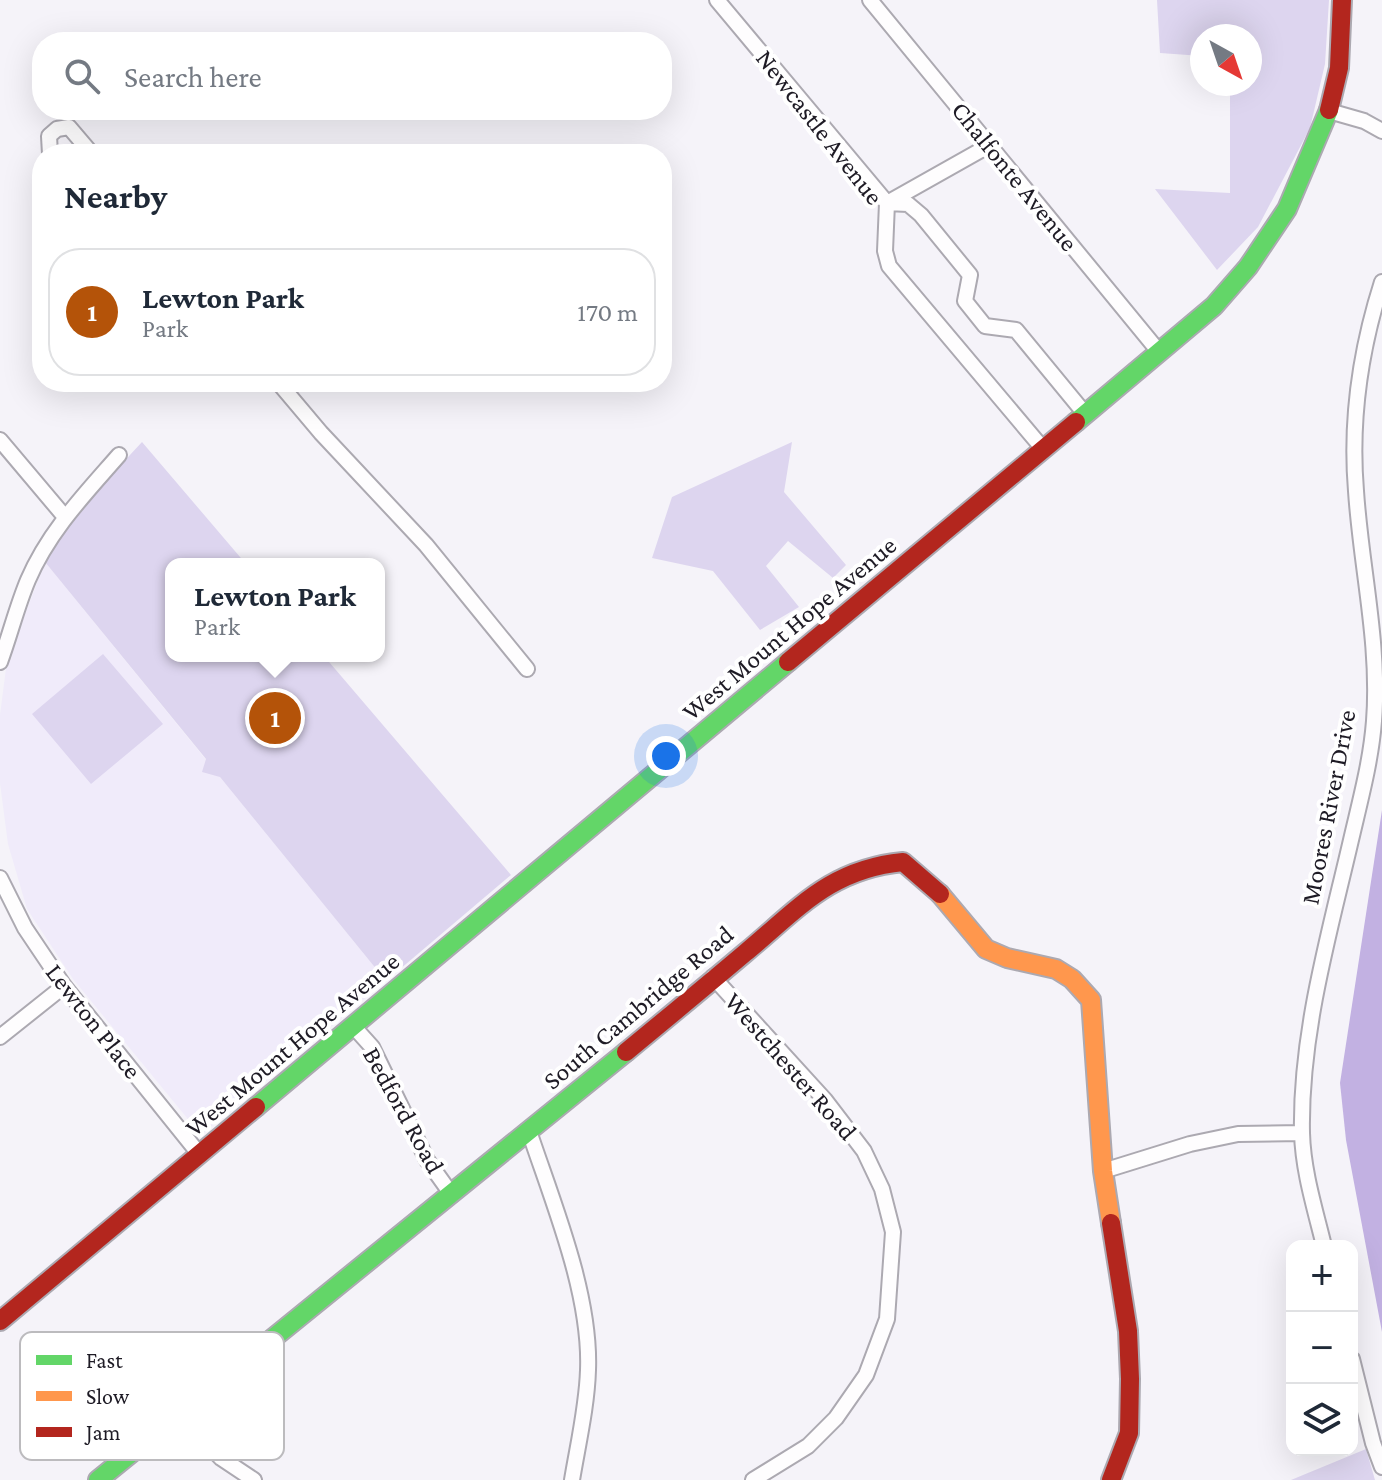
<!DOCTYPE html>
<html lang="en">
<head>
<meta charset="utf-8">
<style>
	body { margin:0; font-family:"Crimson Pro",serif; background:#f6f6f7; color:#1f2937 }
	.controls { position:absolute; right:24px; bottom:24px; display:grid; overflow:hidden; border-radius:16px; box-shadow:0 8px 32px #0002 }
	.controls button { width:72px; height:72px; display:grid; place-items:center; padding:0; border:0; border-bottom:2px solid #e0e1e3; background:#fff; color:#1f2937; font:40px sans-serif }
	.compass { position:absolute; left:1190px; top:24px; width:72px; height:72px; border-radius:50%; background:#fff; box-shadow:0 8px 32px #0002; rotate:140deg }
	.you { position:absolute; left:666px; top:756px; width:28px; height:28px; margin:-20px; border:6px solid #fff; border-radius:50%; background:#1a73e8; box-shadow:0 0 0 12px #1a73e833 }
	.badge { display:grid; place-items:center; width:52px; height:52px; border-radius:50%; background:#b45309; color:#fff; font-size:26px; font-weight:700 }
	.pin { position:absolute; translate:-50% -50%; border:4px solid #fff; box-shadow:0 2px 8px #0006 }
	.popup { position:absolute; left:165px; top:558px; width:220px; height:104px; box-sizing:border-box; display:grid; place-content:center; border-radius:16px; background:#fff; filter:drop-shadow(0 2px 6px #0005); font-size:26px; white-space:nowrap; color:#747a83 }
	.popup b { font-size:30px; color:#1f2937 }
	.popup::after { content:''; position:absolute; left:50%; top:100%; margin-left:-16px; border:16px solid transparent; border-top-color:#fff }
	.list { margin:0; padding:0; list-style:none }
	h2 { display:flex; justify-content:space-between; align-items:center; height:104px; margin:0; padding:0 32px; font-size:34px }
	h2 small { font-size:26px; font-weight:400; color:#747a83 }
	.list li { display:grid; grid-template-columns:52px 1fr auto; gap:24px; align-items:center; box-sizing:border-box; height:128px; margin:0 16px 16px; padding:0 16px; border:2px solid #e0e1e3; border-radius:32px }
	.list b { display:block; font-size:30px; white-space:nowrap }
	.list p { margin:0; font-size:26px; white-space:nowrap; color:#747a83 }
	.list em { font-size:26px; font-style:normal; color:#747a83 }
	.icon { flex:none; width:44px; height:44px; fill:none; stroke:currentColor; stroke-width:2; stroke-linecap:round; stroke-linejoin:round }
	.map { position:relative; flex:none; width:1382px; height:1480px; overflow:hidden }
	.search { position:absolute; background:#fff; box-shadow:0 8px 32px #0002; left:32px; top:32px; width:640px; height:88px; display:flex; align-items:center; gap:20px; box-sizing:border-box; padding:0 28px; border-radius:32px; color:#747a83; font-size:30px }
	.panel { position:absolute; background:#fff; box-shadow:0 8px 32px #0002; left:32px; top:144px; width:640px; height:248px; border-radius:32px }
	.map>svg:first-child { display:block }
	.built { fill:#f0ebfa }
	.green { fill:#ddd5ef }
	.water { fill:#c2b1e2 }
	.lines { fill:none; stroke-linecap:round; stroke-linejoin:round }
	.street-casing { stroke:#aca9b1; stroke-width:18 }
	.fast-casing { stroke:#aca9b1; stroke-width:22 }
	.slow-casing { stroke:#aca9b1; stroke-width:22 }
	.jam-casing { stroke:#aca9b1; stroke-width:22 }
	.street { stroke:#fefdfe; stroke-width:14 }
	.fast { stroke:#63d668; stroke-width:18 }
	.slow { stroke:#ff974d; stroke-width:18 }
	.jam { stroke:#b3261e; stroke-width:18 }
	.labels { text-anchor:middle; stroke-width:8; stroke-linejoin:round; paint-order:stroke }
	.street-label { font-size:26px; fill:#1e1b25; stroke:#fff }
	.key { fill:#fff; stroke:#bcbbbe; stroke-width:2 }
	.key-label { font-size:22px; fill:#1e1b25 }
</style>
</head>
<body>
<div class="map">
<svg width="1382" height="1480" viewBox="0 0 1382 1480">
	<rect width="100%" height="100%" fill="#f5f3f9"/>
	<path class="built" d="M45,562l341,419 -185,154 -128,-156 -46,-70 -19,-65 -8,-61v-68l7,-54z"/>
	<path class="green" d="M1157,0h172l-4,64 -15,64 -52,99 -41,43 -62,-81 75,4v-109h20v-48h-48v20l-42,-3z
		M142,442l104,122h-75v92h153l187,219 -125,106 -166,-204 -18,-5 4,-13 -161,-197c30,-49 59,-79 97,-120z
		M792,442l-8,50 62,73 -13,13 -45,-37 -22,25 33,41 -39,23 -47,-59 -61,-13 20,-61z
		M103,654l60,70 -72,60 -59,-70z
		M1366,1449l9,31h-84z"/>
	<path class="water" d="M1382,810v522l-36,-192 -6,-57z"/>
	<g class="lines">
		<defs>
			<path id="street" d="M717,0l170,203 -2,48 4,15 155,184
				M870,0l290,353
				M1329,111l35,10 18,10
				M50,154l-1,-18 8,-7 12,-2 23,27
				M887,203l21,1 13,11 49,60 -5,26 20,25 31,4 70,85
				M887,203l103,-58
				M278,382l43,51 105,112 101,124
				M0,440l65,77
				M0,662c10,-27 17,-56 28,-82 21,-49 57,-86 91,-125
				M0,878l25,50 39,58 136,169
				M713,977l112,123 39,51 18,38 11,43 -6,87 -21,56 -30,43 -28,28 -55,34
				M354,1027l18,20 55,113 25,35
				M0,1037l64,-51
				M529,1131c24,72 62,163 59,239 -1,36 -10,74 -16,110
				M1103,1171l87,-27 48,-10 64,-1
				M1324,1246c-9,-37 -21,-75 -22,-113 -2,-99 27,-198 49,-293 9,-39 20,-79 23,-119 6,-78 -13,-153 -18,-230 -6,-72 4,-140 26,-209
				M1352,1359l21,84 9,24
				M179,1415l42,43 33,22"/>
			<path id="fast" d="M1076,422l138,-116 34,-39 39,-58 42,-99
				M256,1107l532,-445
				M98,1480l528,-428"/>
			<path id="slow" d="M940,894l46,55 21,9 49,11 16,10 19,21 12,171 8,52"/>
			<path id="jam" d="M1329,110l10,-42 3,-68
				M788,662l288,-240
				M626,1052c40,-33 80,-66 119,-99 53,-44 85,-84 158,-91l37,32
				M0,1321l256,-214
				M1111,1480l18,-47 1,-54 -2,-48 -17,-108"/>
		</defs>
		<use href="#street" class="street-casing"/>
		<use href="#fast" class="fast-casing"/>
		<use href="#slow" class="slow-casing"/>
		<use href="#jam" class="jam-casing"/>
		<use href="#street" class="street"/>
		<use href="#fast" class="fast"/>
		<use href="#slow" class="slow"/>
		<use href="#jam" class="jam"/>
	</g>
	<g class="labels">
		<g class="street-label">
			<text transform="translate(820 127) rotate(52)" y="9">Newcastle Avenue</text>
			<text transform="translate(1015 176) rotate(51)" y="9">Chalfonte Avenue</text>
			<text transform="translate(789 628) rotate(-40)" y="9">West Mount Hope Avenue</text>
			<text transform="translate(1328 807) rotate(-79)" y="9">Moores River Drive</text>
			<text transform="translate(638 1007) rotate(-40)" y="9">South Cambridge Road</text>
			<text transform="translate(94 1021) rotate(52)" y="9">Lewton Place</text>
			<text transform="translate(292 1044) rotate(-40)" y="9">West Mount Hope Avenue</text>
			<text transform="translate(791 1066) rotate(49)" y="9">Westchester Road</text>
			<text transform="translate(404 1110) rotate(61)" y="9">Bedford Road</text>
		</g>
	</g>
	<rect x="20" y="1332" width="264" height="128" rx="12" class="key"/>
	<rect x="36" y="1355" width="36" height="10" fill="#63d668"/>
	<rect x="36" y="1391" width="36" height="10" fill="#ff974d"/>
	<rect x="36" y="1427" width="36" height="10" fill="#b3261e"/>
	<g class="key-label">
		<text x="86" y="1368">Fast</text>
		<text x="86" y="1404">Slow</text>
		<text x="86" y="1440">Jam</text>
	</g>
</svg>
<div class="controls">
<button>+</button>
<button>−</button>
<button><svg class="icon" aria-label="layers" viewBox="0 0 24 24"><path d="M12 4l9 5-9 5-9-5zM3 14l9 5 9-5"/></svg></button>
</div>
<svg class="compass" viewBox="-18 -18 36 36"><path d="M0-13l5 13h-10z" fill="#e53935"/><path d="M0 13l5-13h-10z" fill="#747a83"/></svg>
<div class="you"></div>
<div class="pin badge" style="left:275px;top:718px">1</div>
<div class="popup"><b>Lewton Park</b>Park</div>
<div class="search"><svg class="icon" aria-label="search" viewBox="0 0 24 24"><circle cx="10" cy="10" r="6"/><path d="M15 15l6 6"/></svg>Search here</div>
<section class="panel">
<h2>Nearby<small></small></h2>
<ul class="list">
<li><span class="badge">1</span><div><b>Lewton Park</b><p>Park</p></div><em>170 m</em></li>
</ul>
</section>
</div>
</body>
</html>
